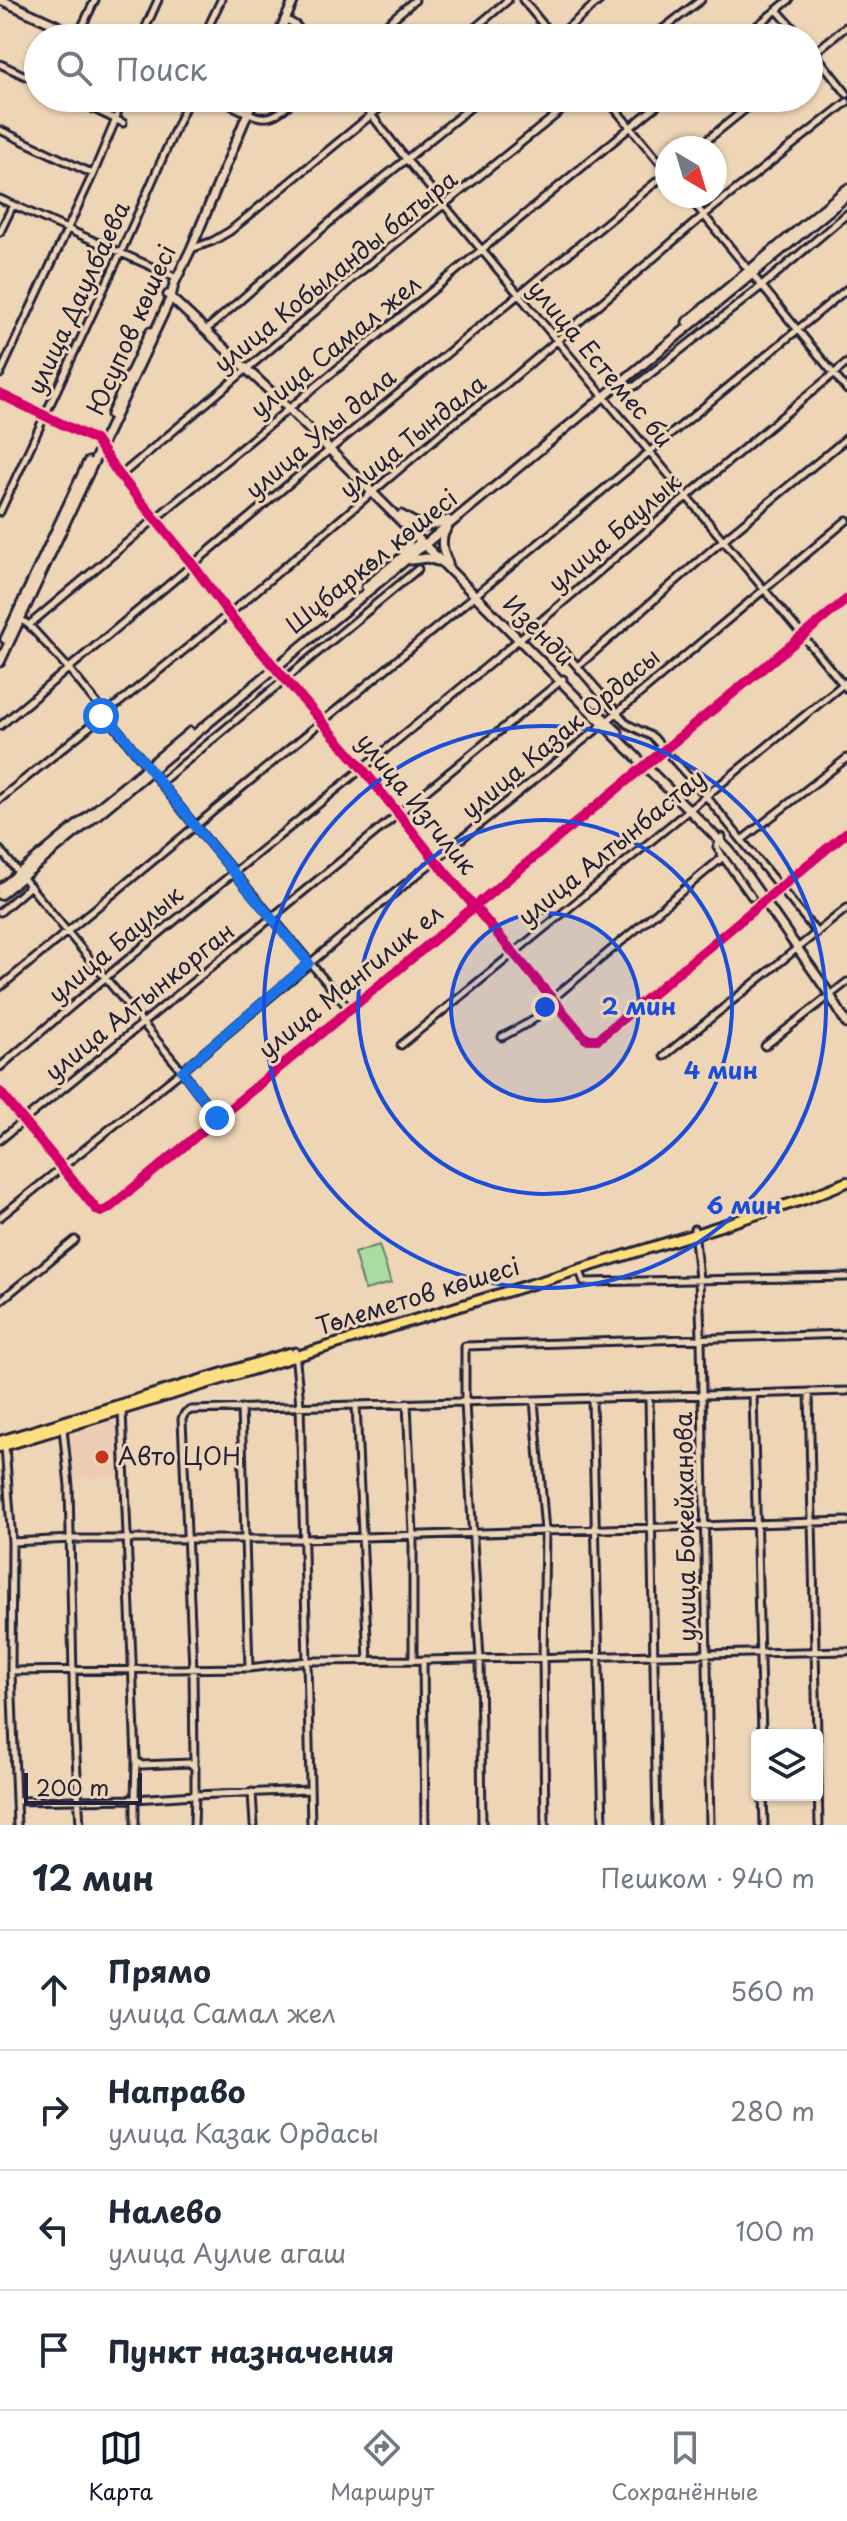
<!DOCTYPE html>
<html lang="ru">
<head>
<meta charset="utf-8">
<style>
	body { margin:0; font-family:"Playpen Sans",sans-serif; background:#f2f2f3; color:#1f2937 }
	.controls { position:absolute; right:24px; bottom:24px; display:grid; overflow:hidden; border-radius:8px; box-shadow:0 2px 6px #0004 }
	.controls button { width:72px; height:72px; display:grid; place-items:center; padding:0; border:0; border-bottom:2px solid #e0e1e3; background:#fff; color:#1f2937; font:40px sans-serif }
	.compass { position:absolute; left:655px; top:136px; width:72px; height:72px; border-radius:50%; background:#fff; box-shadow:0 2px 6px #0004; rotate:142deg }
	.scale { position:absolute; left:24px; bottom:20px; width:118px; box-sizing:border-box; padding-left:8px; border:4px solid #22223b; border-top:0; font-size:22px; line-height:28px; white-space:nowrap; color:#22223b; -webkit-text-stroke:6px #eed5b6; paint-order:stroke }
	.stop { position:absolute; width:24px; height:24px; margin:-18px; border:6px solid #1a73e8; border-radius:50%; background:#fff }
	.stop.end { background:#1a73e8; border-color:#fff; box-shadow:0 2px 8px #0008 }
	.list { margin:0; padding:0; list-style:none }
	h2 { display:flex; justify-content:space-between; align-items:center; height:104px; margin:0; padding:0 32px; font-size:34px }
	h2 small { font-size:26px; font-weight:400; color:#747a83 }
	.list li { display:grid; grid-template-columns:52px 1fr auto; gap:24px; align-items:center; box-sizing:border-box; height:120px; padding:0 32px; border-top:2px solid #e0e1e3 }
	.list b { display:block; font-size:30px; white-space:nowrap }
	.list p { margin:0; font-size:26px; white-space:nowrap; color:#747a83 }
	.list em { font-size:26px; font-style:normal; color:#747a83 }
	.icon { flex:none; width:44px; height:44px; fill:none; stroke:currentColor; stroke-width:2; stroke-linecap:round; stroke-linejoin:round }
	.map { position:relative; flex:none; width:847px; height:1825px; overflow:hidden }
	.search { position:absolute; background:#fff; box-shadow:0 2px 6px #0004; left:24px; right:24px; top:24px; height:88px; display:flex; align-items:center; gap:20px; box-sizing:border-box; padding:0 28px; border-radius:44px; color:#747a83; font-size:30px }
	.sheet { height:584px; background:#fff }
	nav { display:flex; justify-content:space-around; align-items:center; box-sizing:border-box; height:112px; border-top:2px solid #e0e1e3; background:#fff; font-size:22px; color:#747a83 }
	nav a { display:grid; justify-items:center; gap:4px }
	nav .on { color:#111827 }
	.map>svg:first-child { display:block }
	.built { fill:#eeccb4 }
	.grass { fill:#a9dd9f; stroke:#66806d; stroke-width:2 }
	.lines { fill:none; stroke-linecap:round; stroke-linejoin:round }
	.street-casing { stroke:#22223b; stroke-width:11 }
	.secondary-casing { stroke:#22223b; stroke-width:13 }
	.primary-casing { stroke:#22223b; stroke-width:14 }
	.street { stroke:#eed5b6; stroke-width:5 }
	.secondary { stroke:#eed5b6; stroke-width:7 }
	.primary { stroke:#fedf80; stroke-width:8 }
	.cycleway-casing { stroke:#eed5b6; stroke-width:15 }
	.cycleway { stroke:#d6006c; stroke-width:10 }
	.route { stroke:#1a73e8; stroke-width:10 }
	.ring { fill:none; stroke:#1d4ed8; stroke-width:4 }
	.poi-dot { fill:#c8321e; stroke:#eed5b6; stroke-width:3 }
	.labels { text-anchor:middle; stroke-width:6; stroke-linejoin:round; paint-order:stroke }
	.street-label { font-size:24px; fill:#22223b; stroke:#eed5b6 }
	.poi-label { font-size:24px; fill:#22223b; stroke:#eed5b6; text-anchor:start }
	.centre { fill:#1d4ed8; stroke:#eed5b6; stroke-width:4 }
	.ring-label { font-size:24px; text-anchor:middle; font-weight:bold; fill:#1d4ed8; stroke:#eed5b6; stroke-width:6; stroke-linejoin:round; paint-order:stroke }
</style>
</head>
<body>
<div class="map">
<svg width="847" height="1825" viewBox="0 0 847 1825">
	<rect width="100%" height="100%" fill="#eed5b6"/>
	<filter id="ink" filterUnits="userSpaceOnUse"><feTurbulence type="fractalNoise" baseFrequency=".0125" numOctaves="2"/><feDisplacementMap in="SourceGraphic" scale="16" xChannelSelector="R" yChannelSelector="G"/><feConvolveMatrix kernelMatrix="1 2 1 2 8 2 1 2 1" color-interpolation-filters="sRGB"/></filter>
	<g filter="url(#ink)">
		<path class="built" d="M120,1418l2,58 -50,3 -1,-45z"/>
		<path class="grass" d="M379,1245l12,38 -26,7 -11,-37z"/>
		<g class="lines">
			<defs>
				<path id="street" d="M523,0l31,38
					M777,10l25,28
					M285,19l11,6 11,13
					M78,35l17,-35
					M141,38l17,-38
					M203,38l18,-38
					M370,38l45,-38
					M463,38l45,-38
					M556,38l44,-38
					M651,38l50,-38
					M742,38l47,-38
					M809,46l38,48
					M809,57l38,-31
					M0,64l38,18
					M71,98l52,25
					M358,98l48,61 441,530
					M606,98l61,73
					M248,112c20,13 33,0 49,-14
					M0,130l93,44
					M697,148l62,-50
					M688,196l159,194
					M0,199l177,79
					M0,232l13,-27
					M191,249l22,-8 17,-10 162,-133
					M206,330l140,-122 136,-110
					M0,374l93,-200 23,-55 5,-21
					M621,383l7,4 7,-1 128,-101 84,-71
					M0,394l95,46 25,36 73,89 36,49 133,154 74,93 150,178h12l249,-207
					M120,476l211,-178 24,-22 222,-178
					M0,512l121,-260 68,-154
					M20,619l9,6 40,44 126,157 154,183
					M29,625l126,-106 511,-421
					M557,643l70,81 26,13 52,58 112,138
					M578,666l145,-126 124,-102
					M0,726l333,-279 334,-274
					M160,783l258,-214
					M0,799l229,-185 220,-187 56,-42 199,-170 143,-113
					M743,839l104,-81
					M0,850l182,221 35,47
					M723,857l29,40
					M0,912l30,-26
					M0,987l847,-698
					M552,999l171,-142 -6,-10 5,-10
					M502,1037l28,-15 25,-20
					M401,1045l446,-364
					M765,1046l82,-64
					M664,1056l183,-148
					M0,1067c171,-148 350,-285 523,-431 108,-91 214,-184 324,-273
					M0,1092l96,117 5,3 7,-3 739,-610
					M0,1140l563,-461
					M0,1217l182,-146 195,-164 230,-186 240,-201
					M694,1229l5,50 2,59 9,487
					M579,1268l5,14 263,-5
					M0,1301l75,-61
					M809,1392l8,343
					M753,1395l9,340
					M592,1398l11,427
					M649,1398l8,427
					M534,1400l11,131 -2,126 2,168
					M407,1403l6,131v126
					M356,1405l491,-14
					M241,1408l8,260
					M122,1410l14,350 5,5 49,-2 5,5v27l-60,4v26
					M63,1428l6,58 5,237 6,102
					M5,1446l7,96 -1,129 5,130 119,-2 1,-38
					M12,1542l59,-3h233l543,-18
					M423,1660l2,165
					M11,1671l238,-3 58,-7 -7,-256 -5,-54
					M817,1739l2,86
					M194,1765l-1,-96 -11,-250 3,-6 6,-3 165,-5 12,255
					M252,1792l2,33
					M763,1795l1,30
					M16,1801l1,24
					M194,1825l1,-30 114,-5
					M311,1825l-4,-164 116,-1 424,-9
					M482,1825l-2,-166 -15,-256v-57l382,-12"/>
				<path id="secondary" d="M1,0l83,38
					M277,38l17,-38
					M218,98l30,14
					M168,295l121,114 440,441 101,145 17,29
					M687,322l160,-133
					M111,415l39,-83
					M401,515c17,11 28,14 47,5
					M447,528c-8,11 -5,23 1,35
					M404,553l6,-14 -4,-11
					M411,560l16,-2 10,3
					M366,587l52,-43
					M5,639l83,-177
					M0,662l171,-365 3,-13 17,-35 63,-151
					M598,713l20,19
					M0,889l190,-157
					M0,895l847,-699"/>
				<path id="primary" d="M0,1441l289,-88
					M0,1447l695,-213 110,-35 42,-17"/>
			</defs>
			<use href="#street" class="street-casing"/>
			<use href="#secondary" class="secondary-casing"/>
			<use href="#primary" class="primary-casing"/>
			<use href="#street" class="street"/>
			<use href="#secondary" class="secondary"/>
			<use href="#primary" class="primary"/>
			<defs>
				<path id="cycleway" d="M0,394l95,46 25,36 73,89 36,49 133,154 74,93 150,178h12l249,-207
					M0,1092l96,117 5,3 7,-3 739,-610"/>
			</defs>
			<use href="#cycleway" class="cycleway-casing"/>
			<use href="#cycleway" class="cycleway"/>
		</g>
	</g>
	<g class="lines" filter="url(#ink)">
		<path class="route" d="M101,716l4,-3 90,113 114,137 -127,108 35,47"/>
	</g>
	<circle cx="545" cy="1007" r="94" fill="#1d4ed8" fill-opacity=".12"/>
	<g class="ring">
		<circle cx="545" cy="1007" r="94"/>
		<circle cx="545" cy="1007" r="187"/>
		<circle cx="545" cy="1007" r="281"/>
	</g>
	<circle class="poi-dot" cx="102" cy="1457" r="8"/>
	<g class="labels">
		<g class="street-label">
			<text transform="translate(336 272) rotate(-39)" y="8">улица Кобыланды батыра</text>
			<text transform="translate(79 298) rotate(-65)" y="8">улица Даулбаева</text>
			<text transform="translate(132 330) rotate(-66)" y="8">Юсупов көшесі</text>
			<text transform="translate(336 347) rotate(-39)" y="8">улица Самал жел</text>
			<text transform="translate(600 364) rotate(50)" y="8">улица Естемес би</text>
			<text transform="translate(321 434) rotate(-40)" y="8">улица Улы дала</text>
			<text transform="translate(413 437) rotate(-39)" y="8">улица Тындала</text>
			<text transform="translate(615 533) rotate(-41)" y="8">улица Баулык</text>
			<text transform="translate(372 562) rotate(-39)" y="8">Шұбаркөл көшесі</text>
			<text transform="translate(538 631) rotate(45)" y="8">Изенди</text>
			<text transform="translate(561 734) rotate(-40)" y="8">улица Казак Ордасы</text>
			<text transform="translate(416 804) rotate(51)" y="8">улица Изгилик</text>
			<text transform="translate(612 848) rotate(-39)" y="8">улица Алтынбастау</text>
			<text transform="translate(116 945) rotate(-40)" y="8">улица Баулык</text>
			<text transform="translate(351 982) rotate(-39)" y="8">улица Мангилик ел</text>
			<text transform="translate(140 1002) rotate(-39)" y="8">улица Алтынкорган</text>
			<text transform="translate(418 1297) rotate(-17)" y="8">Төлеметов көшесі</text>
			<text transform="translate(686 1527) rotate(-91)" y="8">улица Бокейханова</text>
		</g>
		<g class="poi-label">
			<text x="118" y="1465">Авто ЦОН</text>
		</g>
	</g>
	<circle cx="545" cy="1007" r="12" class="centre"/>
	<g class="ring-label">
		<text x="639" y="1015">2 мин</text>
		<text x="721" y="1079">4 мин</text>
		<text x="744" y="1214">6 мин</text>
	</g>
</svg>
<div class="controls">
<button><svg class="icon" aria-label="layers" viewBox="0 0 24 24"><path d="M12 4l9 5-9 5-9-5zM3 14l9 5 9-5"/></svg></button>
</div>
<svg class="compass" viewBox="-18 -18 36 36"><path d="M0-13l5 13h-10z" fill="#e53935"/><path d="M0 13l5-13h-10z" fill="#747a83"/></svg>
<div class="scale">200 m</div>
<div class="stop" style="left:101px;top:716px"></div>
<div class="stop end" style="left:217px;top:1118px"></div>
<div class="search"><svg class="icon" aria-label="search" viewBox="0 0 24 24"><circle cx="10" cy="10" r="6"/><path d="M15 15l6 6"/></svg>Поиск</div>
</div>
<section class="sheet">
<h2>12 мин<small>Пешком · 940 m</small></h2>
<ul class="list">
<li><svg class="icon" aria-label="ahead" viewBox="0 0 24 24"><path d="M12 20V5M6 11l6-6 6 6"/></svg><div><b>Прямо</b><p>улица Самал жел</p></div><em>560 m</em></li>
<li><svg class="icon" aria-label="right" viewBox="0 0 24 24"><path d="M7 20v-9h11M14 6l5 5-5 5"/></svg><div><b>Направо</b><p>улица Казак Ордасы</p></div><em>280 m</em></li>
<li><svg class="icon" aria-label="left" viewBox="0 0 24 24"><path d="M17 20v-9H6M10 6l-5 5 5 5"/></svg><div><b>Налево</b><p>улица Аулие агаш</p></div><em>100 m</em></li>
<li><svg class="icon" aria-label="arrive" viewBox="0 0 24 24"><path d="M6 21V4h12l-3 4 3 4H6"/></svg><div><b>Пункт назначения</b></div></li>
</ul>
</section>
<nav>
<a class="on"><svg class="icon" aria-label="map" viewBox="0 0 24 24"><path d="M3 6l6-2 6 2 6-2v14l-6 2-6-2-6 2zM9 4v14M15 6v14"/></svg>Карта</a>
<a><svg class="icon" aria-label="directions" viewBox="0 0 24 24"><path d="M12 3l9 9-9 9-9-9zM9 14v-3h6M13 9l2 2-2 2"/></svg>Маршрут</a>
<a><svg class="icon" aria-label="saved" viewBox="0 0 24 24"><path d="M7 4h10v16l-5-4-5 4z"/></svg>Сохранённые</a>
</nav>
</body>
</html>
